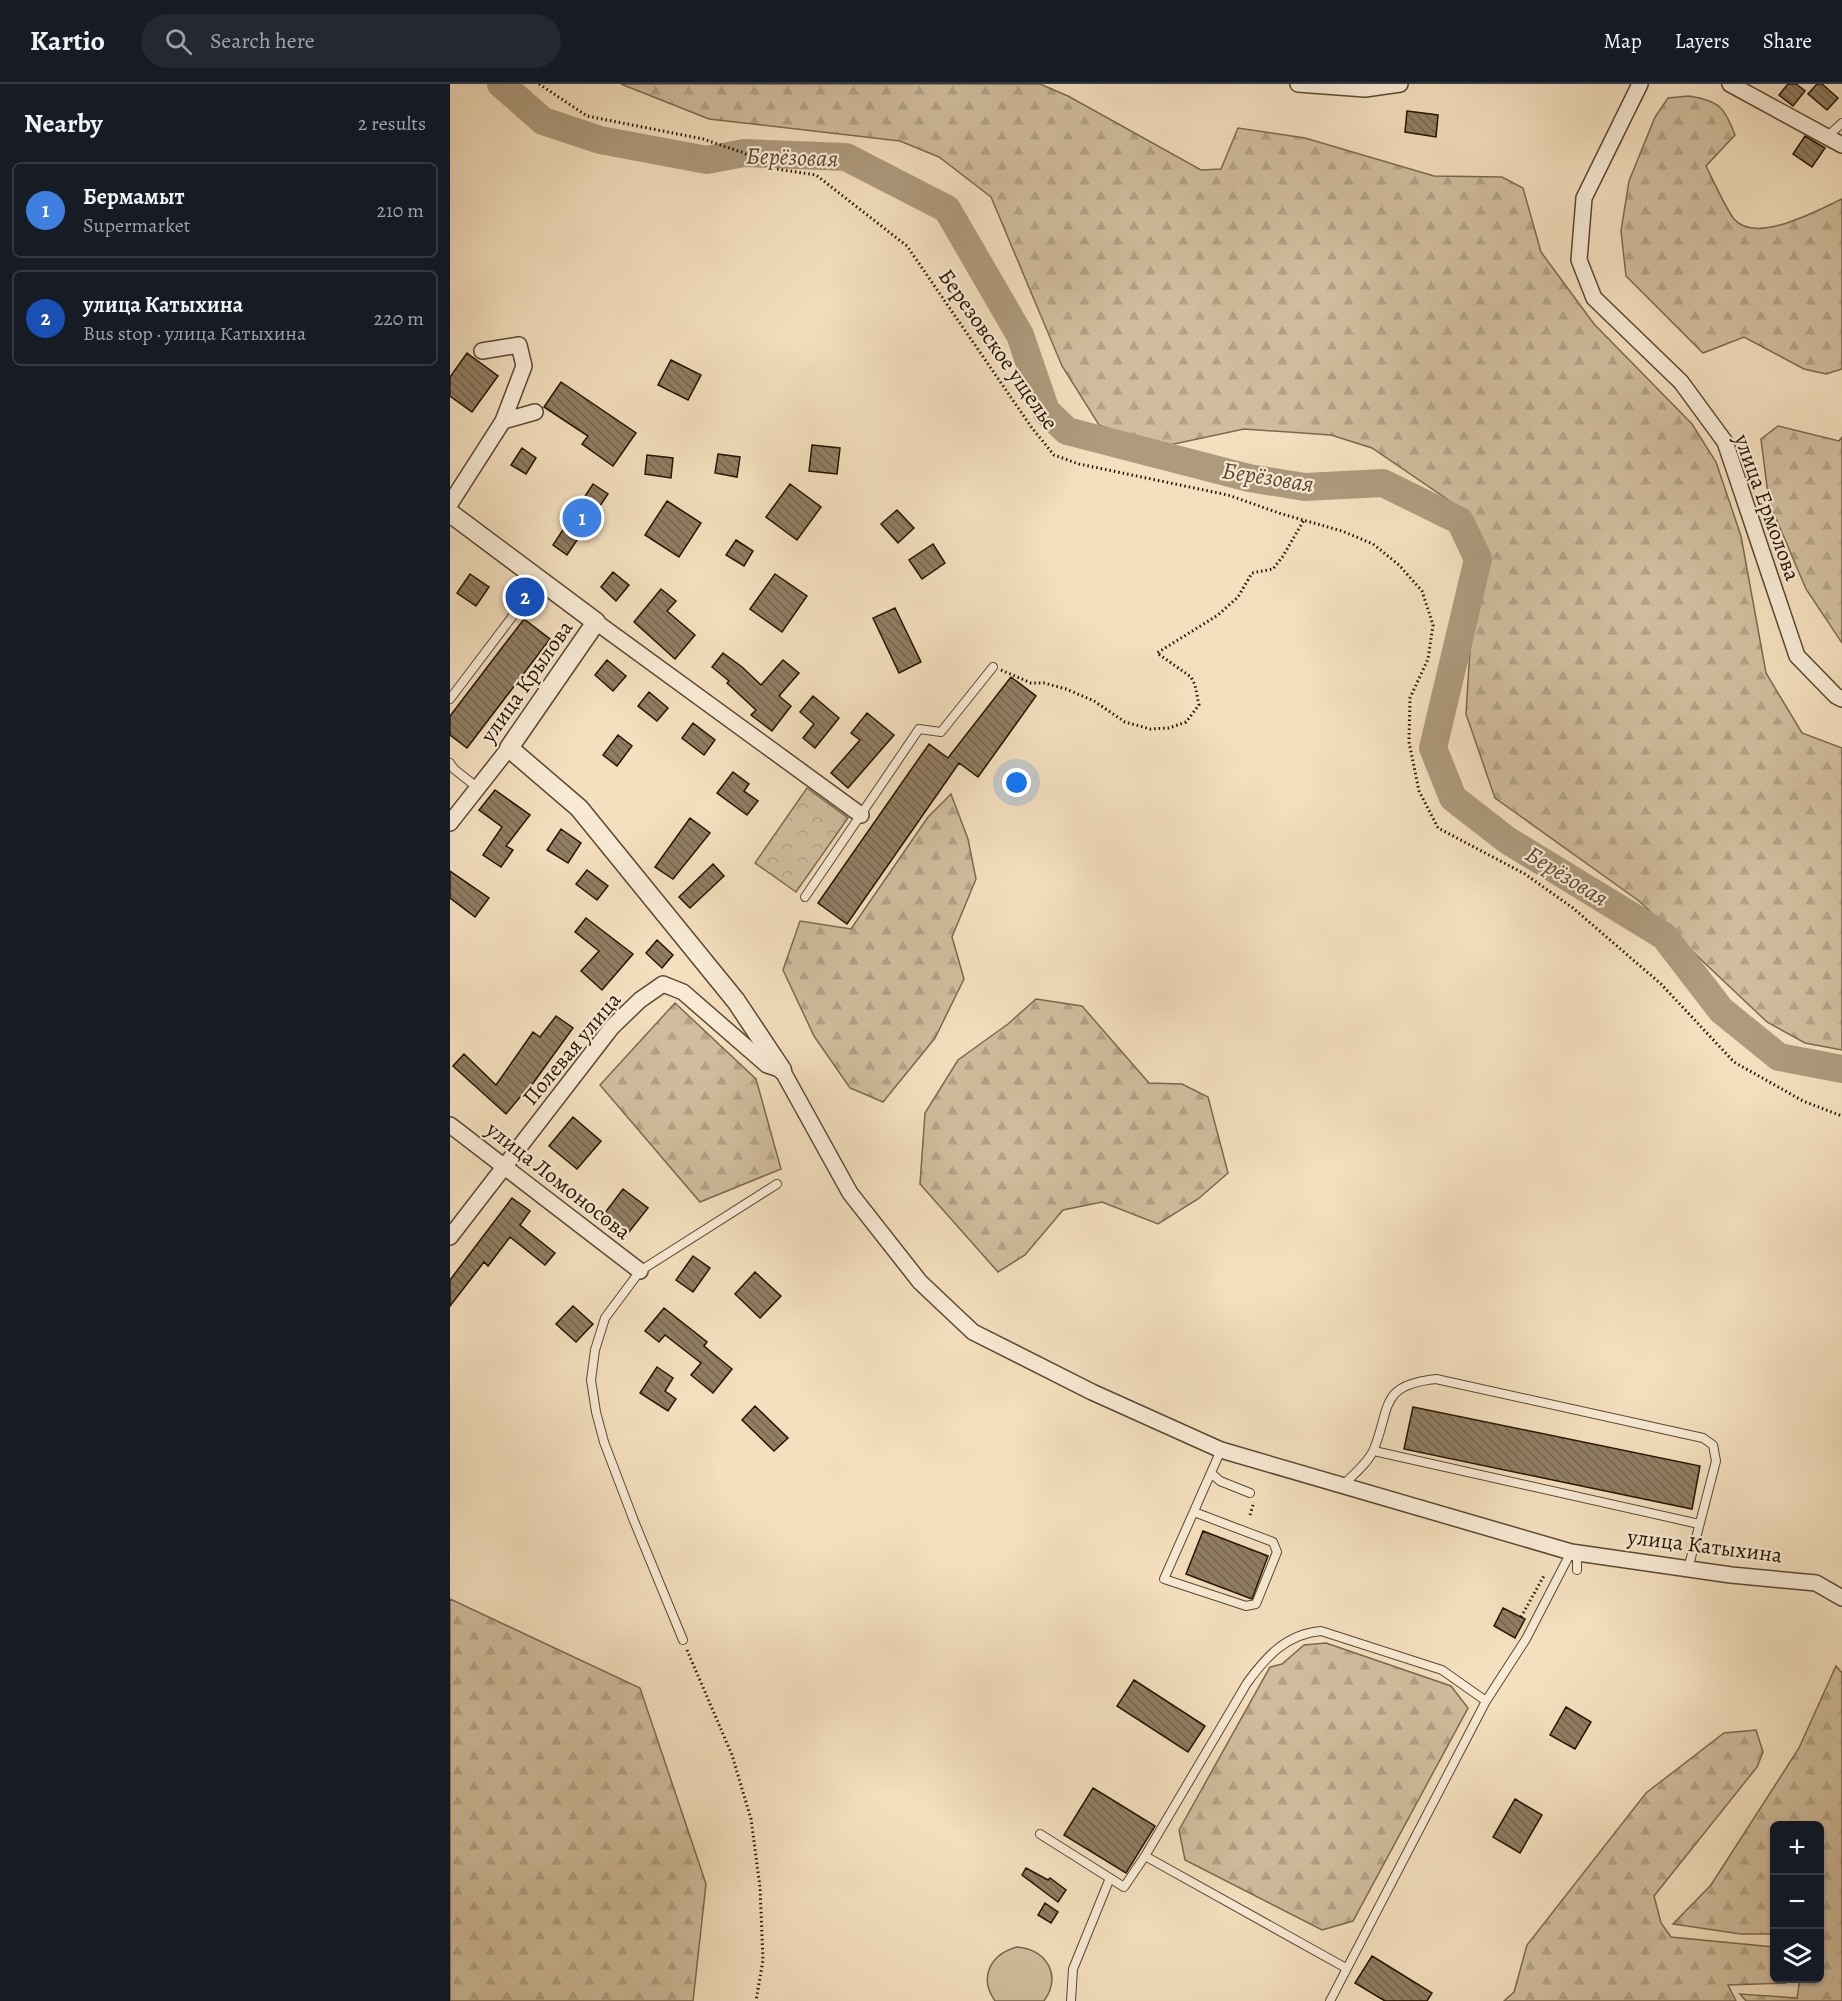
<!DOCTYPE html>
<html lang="en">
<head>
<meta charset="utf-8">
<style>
	body { margin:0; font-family:Alegreya,serif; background:#242831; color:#f1f3f6 }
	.controls { position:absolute; right:18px; bottom:18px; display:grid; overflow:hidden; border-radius:9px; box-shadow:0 2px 4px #0004 }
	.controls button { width:54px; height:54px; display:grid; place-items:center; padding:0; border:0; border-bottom:2px solid #363941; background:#171b24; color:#f1f3f6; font:30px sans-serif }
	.you { position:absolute; left:567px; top:699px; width:21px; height:21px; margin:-15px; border:4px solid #fff; border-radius:50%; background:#1a73e8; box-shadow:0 0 0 9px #1a73e833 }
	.badge { display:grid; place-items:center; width:39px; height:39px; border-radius:50%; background:#b45309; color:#fff; font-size:20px; font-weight:700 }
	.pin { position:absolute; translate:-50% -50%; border:3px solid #fff; box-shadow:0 2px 6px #0006 }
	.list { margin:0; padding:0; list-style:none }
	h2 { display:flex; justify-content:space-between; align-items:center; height:78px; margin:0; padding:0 24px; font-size:26px }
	h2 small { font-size:20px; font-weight:400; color:#9ea1a6 }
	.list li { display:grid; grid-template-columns:39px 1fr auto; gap:18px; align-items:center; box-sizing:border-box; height:96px; margin:0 12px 12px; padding:0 12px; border:2px solid #363941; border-radius:9px }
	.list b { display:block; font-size:22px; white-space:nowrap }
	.list p { margin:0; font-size:20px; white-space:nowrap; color:#9ea1a6 }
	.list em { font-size:20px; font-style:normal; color:#9ea1a6 }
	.icon { flex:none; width:33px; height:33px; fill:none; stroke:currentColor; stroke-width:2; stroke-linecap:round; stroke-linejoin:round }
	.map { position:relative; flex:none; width:1392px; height:1917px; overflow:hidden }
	header { display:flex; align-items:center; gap:36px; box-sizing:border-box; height:84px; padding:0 30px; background:#171b24; border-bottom:2px solid #363941 }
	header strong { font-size:28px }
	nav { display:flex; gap:33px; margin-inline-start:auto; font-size:21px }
	.search { width:420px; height:54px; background:#242831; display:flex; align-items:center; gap:15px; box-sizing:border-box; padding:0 21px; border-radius:33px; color:#9ea1a6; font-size:22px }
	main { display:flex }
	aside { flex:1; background:#171b24 }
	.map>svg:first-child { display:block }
	.green { fill:#d1bd9e; stroke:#7c694f; stroke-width:1.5 }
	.forest { fill:url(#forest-firs); stroke:#7c694f; stroke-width:1.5 }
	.park { fill:url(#park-crowns); stroke:#7c694f; stroke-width:1.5 }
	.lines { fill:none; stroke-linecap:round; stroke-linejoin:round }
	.river { stroke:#ae9a7d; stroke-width:28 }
	.building { fill:url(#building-back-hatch); stroke:#261500; stroke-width:1.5 }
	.service-casing { stroke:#5a4830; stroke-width:10 }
	.minor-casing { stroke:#5a4830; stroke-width:18 }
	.tertiary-casing { stroke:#5a4830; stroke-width:21 }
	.path { stroke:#261500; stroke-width:3; stroke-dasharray:1.5 3; stroke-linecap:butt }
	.service { stroke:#f8ead5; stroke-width:8 }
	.minor { stroke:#f8ead5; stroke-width:15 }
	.tertiary { stroke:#f8ead5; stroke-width:18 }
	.labels { text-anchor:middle; stroke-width:4.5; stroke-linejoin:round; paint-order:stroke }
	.street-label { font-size:22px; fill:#261500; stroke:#f8ead5 }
	.water-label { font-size:24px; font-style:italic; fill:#5c4a32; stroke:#f8ead5 }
</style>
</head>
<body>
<header>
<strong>Kartio</strong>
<div class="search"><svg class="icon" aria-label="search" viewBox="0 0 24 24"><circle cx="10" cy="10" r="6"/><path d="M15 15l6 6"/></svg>Search here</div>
<nav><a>Map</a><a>Layers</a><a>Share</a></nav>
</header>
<main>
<aside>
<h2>Nearby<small>2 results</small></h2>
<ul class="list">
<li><span class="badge" style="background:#3f7fe0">1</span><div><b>Бермамыт</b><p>Supermarket</p></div><em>210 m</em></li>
<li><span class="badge" style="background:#1a4fb4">2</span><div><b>улица Катыхина</b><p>Bus stop · улица Катыхина</p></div><em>220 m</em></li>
</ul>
</aside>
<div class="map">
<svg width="1392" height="1917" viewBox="0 0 1392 1917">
	<defs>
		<pattern id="forest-firs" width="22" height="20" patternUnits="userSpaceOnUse" patternTransform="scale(1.5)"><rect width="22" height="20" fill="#d1bd9e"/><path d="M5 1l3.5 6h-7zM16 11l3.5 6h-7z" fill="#b3a286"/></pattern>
		<pattern id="park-crowns" width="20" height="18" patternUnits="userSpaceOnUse" patternTransform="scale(1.5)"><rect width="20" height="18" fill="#d1bd9e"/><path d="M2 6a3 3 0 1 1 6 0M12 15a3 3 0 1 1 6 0" fill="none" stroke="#b3a286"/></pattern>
		<pattern id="building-back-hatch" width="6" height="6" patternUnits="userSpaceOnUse" patternTransform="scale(1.5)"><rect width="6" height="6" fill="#917e63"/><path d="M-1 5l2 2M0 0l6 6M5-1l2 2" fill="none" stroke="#76664f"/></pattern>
	</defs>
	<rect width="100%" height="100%" fill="#f4dfbe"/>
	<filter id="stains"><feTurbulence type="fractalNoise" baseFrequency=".00333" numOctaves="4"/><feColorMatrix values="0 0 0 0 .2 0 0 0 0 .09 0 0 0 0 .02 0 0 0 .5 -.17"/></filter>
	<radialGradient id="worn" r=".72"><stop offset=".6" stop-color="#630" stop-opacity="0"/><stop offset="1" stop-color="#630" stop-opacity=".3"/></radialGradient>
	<path class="green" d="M567,1863c30,3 45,28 27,54h-49c-17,-24 -4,-47 22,-54z"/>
	<path class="forest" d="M171,0h419l28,12 133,74 20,-1 17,-41 67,10 129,38 68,1 21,11 18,64 53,72 98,100 24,38 25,74 25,137 36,60 40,15v302l-37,-7 -38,-21 -128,-121 -144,-103 -29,-84 4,-65 18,-82 -11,-40 -14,-17 -91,-62 -41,-13 -87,-6 -84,18 -61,-22 -37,-59 -71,-169 -52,-40 -39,-16 -191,-22z
		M1239,12c30,5 35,10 46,39l-29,31c7,14 20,43 28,53 22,26 84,-9 108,-20v170l-16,5 -22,-5 -60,-32 -41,16 -77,-77 -5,-45 8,-50 26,-64 13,-19z
		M1328,342l61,15 3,-4v206l-36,-54 -37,-87 -8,-63z
		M501,710l17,45 8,40 -24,58 12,42 -29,59 -52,64 -33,-14 -36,-52 -31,-66 17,-49 51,8 77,-112z
		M586,915l46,7 67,77 33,1 26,13 20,76 -30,26 -40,25 -56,-22 -39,8 -38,45 -27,17 -78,-88 5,-71 33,-53 50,-36z
		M225,919l81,76 25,90 -81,33 -100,-117z
		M0,1515l190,89 66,196 -13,117h-243z
		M876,1559l125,43 17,22 -115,213 -31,9 -137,-70 -6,-30 91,-163 12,-3 22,-19z
		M1386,1582l6,7v328h-96l-6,-7 57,4 3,-19 20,-1v-152h-46v108h-33l-68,-10 38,-39 88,-137z
		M1306,1646l7,22 -6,15 -103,129 7,27 10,14 103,10v31l12,1v4l-58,2 8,16h-232l10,-9 13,-47 119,-152 78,-60z"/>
	<path class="park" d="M357,704l41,30 -52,74 -41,-29z"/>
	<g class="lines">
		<path class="river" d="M51,0l42,37 57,19 107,20 37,-7 102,4 101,52 73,126 26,76 21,20 182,47 56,9 78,-4 77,38 18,38 -45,189 20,50 54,42 157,96 57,74 58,47 63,12"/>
	</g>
	<path class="building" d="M1338,0h8l9,7 -12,15 -14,-11z
		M1367,0h5l16,14 -11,12 -19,-16z
		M957,27l31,4 -2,22 -31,-5z
		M1355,52l20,12 -13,19 -19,-13z
		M17,269l31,23 -26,36 -22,-16v-19z
		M221,276l30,15 -13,25 -30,-15z
		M111,298l75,51 -23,33 -31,-22 6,-8 -44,-29z
		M362,361l28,3 -3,26 -28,-3z
		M72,364l14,10 -10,16 -15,-9z
		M268,370l22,3 -3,20 -22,-4z
		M197,371l26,3 -2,20 -26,-4z
		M143,400l15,10 -41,61 -14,-10z
		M340,400l31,23 -24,33 -31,-23z
		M217,417l34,22 -22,34 -34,-22z
		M447,426l17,18 -16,15 -17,-19z
		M286,456l17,11 -9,15 -18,-11z
		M483,460l12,19 -23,16 -13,-19z
		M163,488l16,13 -13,16 -15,-14z
		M20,490l19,13 -13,19 -19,-13z
		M325,490l32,22 -25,36 -32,-23z
		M211,505l15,12 -9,10 28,24 -20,24 -41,-37z
		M445,524l26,54 -22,11 -26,-55z
		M74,535l26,20 -83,109 -17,-13v-19z
		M273,569l19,14 19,18 22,-25 16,13 -20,23 12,10 -19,25 -21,-16 5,-5 -29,-27 2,-2 -17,-14z
		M157,576l19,16 -13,15 -18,-16z
		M561,593l25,19 -58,81 -19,-14 -112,161 -29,-21 111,-159 19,14z
		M199,608l19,16 -11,13 -19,-15z
		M363,612l26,22 -24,30 -12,-10 11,-14 -14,-12z
		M417,629l27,22 -46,53 -17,-15 29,-33 -9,-7z
		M243,639l22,17 -11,15 -22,-17z
		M168,651l14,11 -15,20 -14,-11z
		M283,688l16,12 -5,7 14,10 -11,14 -30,-22z
		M45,706l35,25 -24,31 7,4 -12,17 -18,-12 19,-28 -23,-17z
		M240,734l20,15 -37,46 -18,-12z
		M111,745l20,14 -13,20 -21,-13z
		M263,780l11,12 -34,32 -11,-11z
		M137,786l21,16 -11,14 -21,-16z
		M0,787l39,27 -14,19 -25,-19z
		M136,834l47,36 -31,36 -21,-19 18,-20 -24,-19z
		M207,856l16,15 -11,13 -16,-15z
		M106,932l17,12 -42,58 -1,-1 -24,29 -53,-48 11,-12 32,31 37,-53 7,5z
		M123,1033l28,24 -24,28 -28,-23z
		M173,1105l25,19 -23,29 -24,-19z
		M62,1114l18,13 -10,14 35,28 -10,12 -35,-28 -22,29 -4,-4 -34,44v-26z
		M243,1172l17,12 -17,24 -17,-12z
		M305,1188l26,24 -21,22 -25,-24z
		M123,1222l20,18 -17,18 -20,-18z
		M214,1224l43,34 -3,4 28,23 -19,24 -22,-18 10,-12 -36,-28 -6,7 -14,-11z
		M207,1283l16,11 -8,13 11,8 -8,12 -28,-18z
		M305,1322l33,32 -14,13 -32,-31z
		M963,1323l287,59 -8,43 -288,-60z
		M753,1447l65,25 -16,43 -66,-25z
		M1053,1524l22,11 -10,19 -21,-12z
		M684,1596l71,46 -17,26 -71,-46z
		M1116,1623l25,15 -16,27 -25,-14z
		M643,1704l62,38 -29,47 -62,-38z
		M1065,1715l27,16 -22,38 -27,-16z
		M576,1784l22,12 2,-2 16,12 -8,12 -36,-27z
		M595,1819l13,9 -7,11 -13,-8z
		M922,1872l60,37 -5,8h-42l-30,-18z"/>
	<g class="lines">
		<defs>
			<path id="service" d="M1378,52l14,-13
				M0,615l65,-86
				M0,679l4,6 24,19
				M355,813l114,-168 22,3 52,-65
				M924,1367l325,73
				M761,1389l9,8 30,12
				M893,1401c10,-10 26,-23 31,-36 17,-42 5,-64 62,-70l267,59 10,7 3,16 -28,108
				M744,1428l79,30 4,10 -21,52 -10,2 -82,-27 57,-129
				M1127,1469v17
				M233,1556l-49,-119 -30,-79 -8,-30 -5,-32 4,-30 10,-32 35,-47 137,-87
				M590,1750l84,53 21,-31 102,-173c19,-26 39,-49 74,-52l121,39 44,31
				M695,1772l201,112
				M621,1917l2,-32 37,-91
				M880,1917l156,-300 40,-62 45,-87"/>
			<path id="minor" d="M848,0l67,5 35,-5
				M1190,0l-56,114 -5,62 15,38 87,84 44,60 72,214 39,40 6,3
				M1280,0l112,61
				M32,267l37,-6 5,21 -21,55
				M0,420l53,-83 32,-9
				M146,538l265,193
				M0,739l59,-75
				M0,1041l190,146
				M0,1153l162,-210 28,-27 23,-16 20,8 84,73 15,5 68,123 70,89 53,50 119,60 129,58 350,102 160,23 85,8 26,15"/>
			<path id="tertiary" d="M0,429l146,109 -87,126 70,60 157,193 46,69"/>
		</defs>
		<use href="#service" class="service-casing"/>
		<use href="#minor" class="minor-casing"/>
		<use href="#tertiary" class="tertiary-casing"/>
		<path class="path" d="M89,0l48,32 116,23 41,14 26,15 46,7 91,71 125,182 22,27 25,9 149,31 54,19 60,17 31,13 26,21 23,26 11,34 -5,34 -18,39 -1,44 10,49 19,37 87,46 48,34 88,76 73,78 69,39 39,15
			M551,586l30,13h13l22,6 28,12 31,21 25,7 19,-1 17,-6 13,-17 -4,-20 -4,-8 -34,-24 61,-38 20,-18 14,-24 21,-4 10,-13 21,-36
			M800,1431l4,-13
			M1071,1533l24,-43
			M237,1566l45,105 19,64 9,68 3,73 -7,41"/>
		<use href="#service" class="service"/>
		<use href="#minor" class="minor"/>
		<use href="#tertiary" class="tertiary"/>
	</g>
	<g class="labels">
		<g class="street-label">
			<text transform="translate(549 265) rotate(55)" y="8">Березовское ущелье</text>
			<text transform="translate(1318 423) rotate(70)" y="8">улица Ермолова</text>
			<text transform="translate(76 597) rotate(-55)" y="8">улица Крылова</text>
			<text transform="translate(121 964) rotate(-50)" y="8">Полевая улица</text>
			<text transform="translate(109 1096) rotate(38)" y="8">улица Ломоносова</text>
			<text transform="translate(1255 1461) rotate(7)" y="8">улица Катыхина</text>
		</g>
		<g class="water-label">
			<text transform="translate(342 73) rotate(2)" y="8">Берёзовая</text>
			<text transform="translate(818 393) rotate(9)" y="8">Берёзовая</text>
			<text transform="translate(1117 792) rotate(32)" y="8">Берёзовая</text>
		</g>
	</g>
	<rect width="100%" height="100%" filter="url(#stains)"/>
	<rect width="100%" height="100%" fill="url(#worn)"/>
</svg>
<div class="controls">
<button>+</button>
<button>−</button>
<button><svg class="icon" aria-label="layers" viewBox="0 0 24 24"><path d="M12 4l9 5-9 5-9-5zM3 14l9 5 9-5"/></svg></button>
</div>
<div class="you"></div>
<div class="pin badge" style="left:132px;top:434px;background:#3f7fe0">1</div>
<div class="pin badge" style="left:75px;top:513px;background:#1a4fb4">2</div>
</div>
</main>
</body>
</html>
